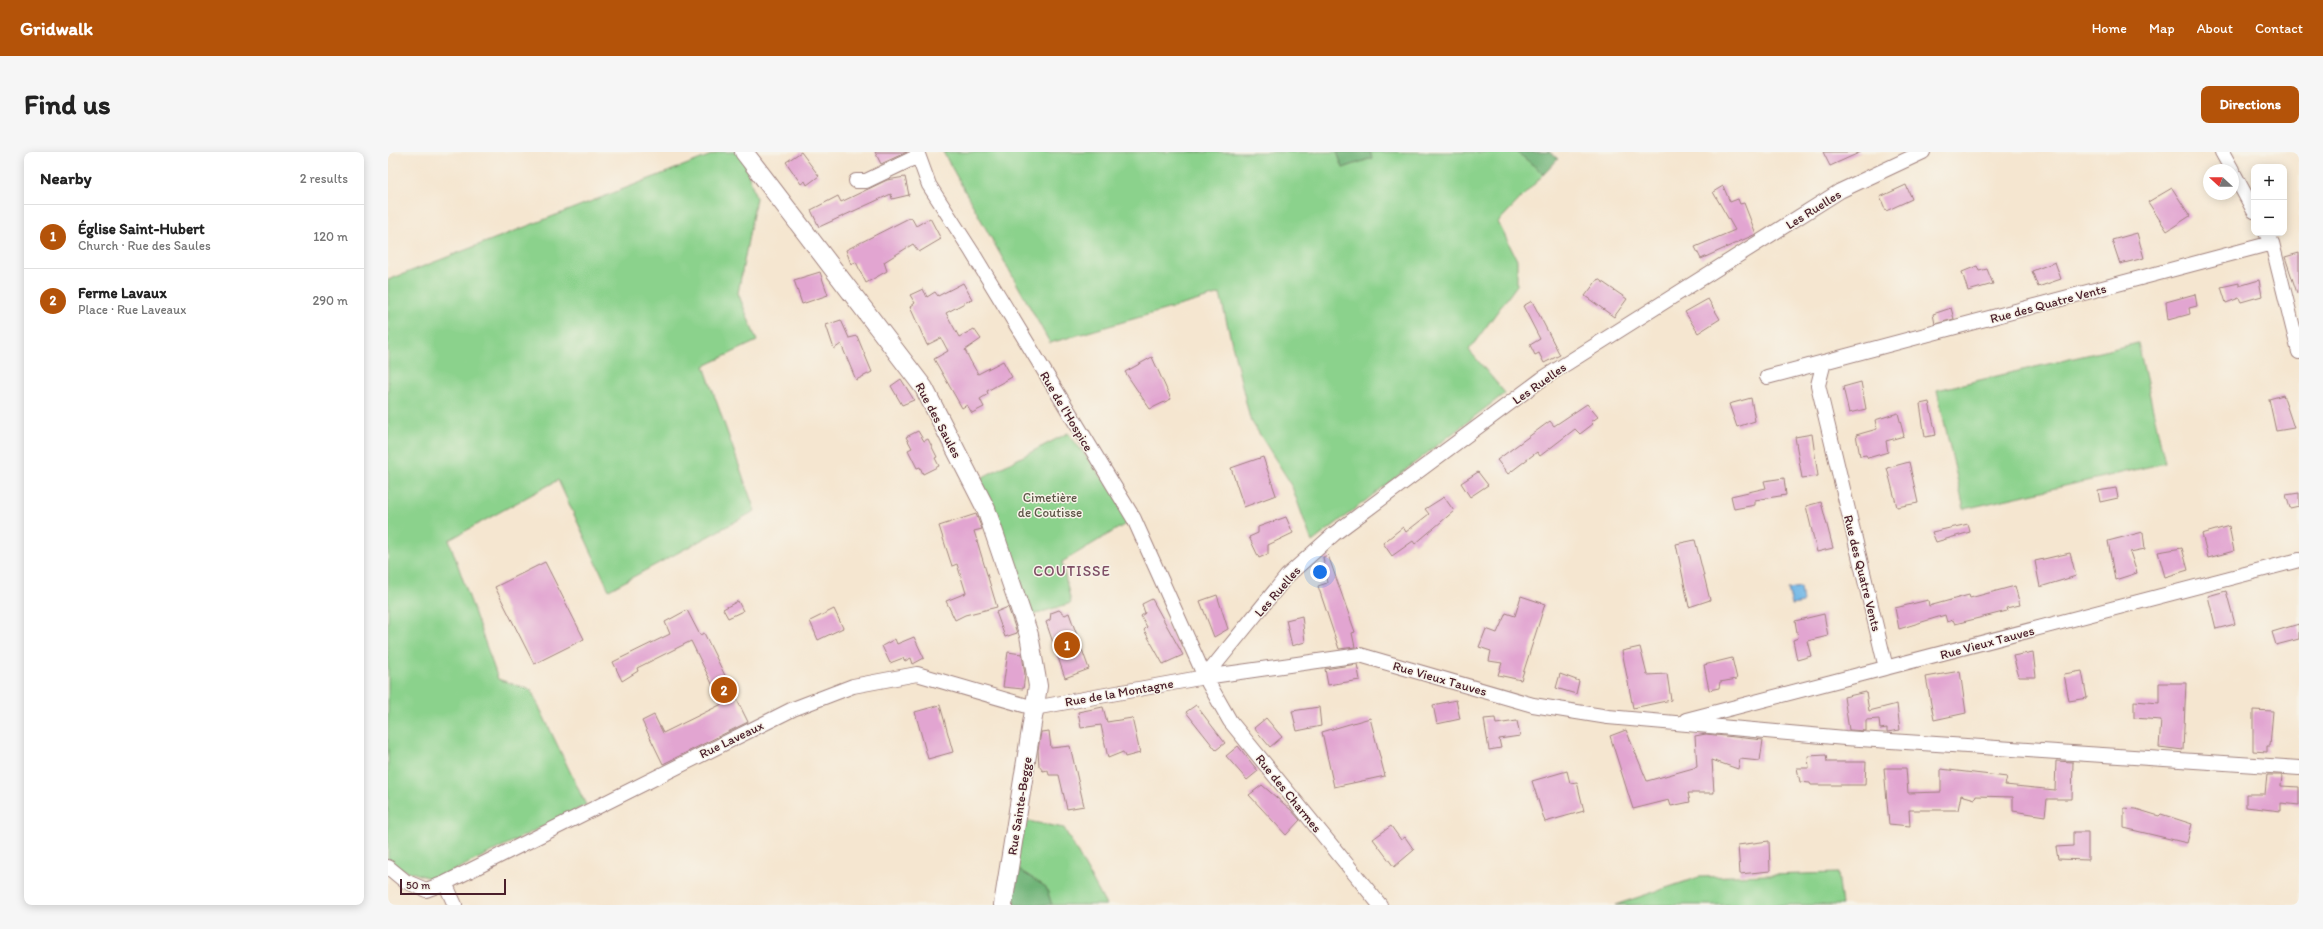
<!DOCTYPE html>
<html lang="en">
<head>
<meta charset="utf-8">
<style>
	body { margin:0; font-family:Itim,sans-serif; background:#f6f6f6; color:#222 }
	.controls { position:absolute; right:12px; top:12px; display:grid; overflow:hidden; border-radius:8px; box-shadow:0 2px 10px #0003 }
	.controls button { width:36px; height:36px; display:grid; place-items:center; padding:0; border:0; border-bottom:1px solid #e0e0e0; background:#fff; color:#222; font:20px sans-serif }
	.compass { position:absolute; left:1815px; top:12px; width:36px; height:36px; border-radius:50%; background:#fff; box-shadow:0 2px 10px #0003; rotate:291deg }
	.scale { position:absolute; left:12px; bottom:10px; width:106px; box-sizing:border-box; padding-left:4px; border:2px solid #4a1f2b; border-top:0; font-size:11px; line-height:14px; white-space:nowrap; color:#4a1f2b; -webkit-text-stroke:3px #f7f3e8; paint-order:stroke }
	.you { position:absolute; left:932px; top:420px; width:14px; height:14px; margin:-10px; border:3px solid #fff; border-radius:50%; background:#1a73e8; box-shadow:0 0 0 6px #1a73e833 }
	.badge { display:grid; place-items:center; width:26px; height:26px; border-radius:50%; background:#b45309; color:#fff; font-size:13px; font-weight:700 }
	.pin { position:absolute; translate:-50% -50%; border:2px solid #fff; box-shadow:0 1px 4px #0006 }
	.list { margin:0; padding:0; list-style:none }
	h2 { display:flex; justify-content:space-between; align-items:center; height:52px; margin:0; padding:0 16px; font-size:17px }
	h2 small { font-size:13px; font-weight:400; color:#767676 }
	.list li { display:grid; grid-template-columns:26px 1fr auto; gap:12px; align-items:center; box-sizing:border-box; height:64px; padding:0 16px; border-top:1px solid #e0e0e0 }
	.list b { display:block; font-size:15px; white-space:nowrap }
	.list p { margin:0; font-size:13px; white-space:nowrap; color:#767676 }
	.list em { font-size:13px; font-style:normal; color:#767676 }
	.map { position:relative; flex:none; width:1911px; height:753px; overflow:hidden; border-radius:8px }
	header { display:flex; align-items:center; gap:24px; box-sizing:border-box; height:56px; padding:0 20px; background:#b45309; color:#fff }
	header strong { font-size:19px }
	nav { display:flex; gap:22px; margin-inline-start:auto; font-size:14px }
	.intro { display:flex; align-items:center; justify-content:space-between; box-sizing:border-box; height:96px; padding:0 24px }
	h1 { margin:0; font-size:28px }
	.button { padding:10px 18px; border-radius:8px; background:#b45309; color:#fff; font-size:14px; font-weight:700 }
	main { display:flex; gap:24px; padding:0 24px }
	aside { flex:1; background:#fff; border-radius:8px; box-shadow:0 2px 10px #0003 }
	.map>svg:first-child { display:block }
	.green { fill:#8bd28c; stroke:#6a785c }
	.forest { fill:#70b478; stroke:#5d6a52 }
	.water { fill:#6eb6e6; stroke:#5c6a88 }
	.building { fill:#e2a5d1 }
	.lines { fill:none; stroke-linecap:round; stroke-linejoin:round }
	.minor-casing { stroke:#a0827e; stroke-width:16 }
	.tertiary-casing { stroke:#a0827e; stroke-width:20 }
	.minor { stroke:#fff; stroke-width:14 }
	.tertiary { stroke:#fff; stroke-width:18 }
	.labels { text-anchor:middle; stroke-width:3; stroke-linejoin:round; paint-order:stroke }
	.street-label { font-size:13px; fill:#4a1f2b; stroke:#f7f3e8 }
	.park-label { font-size:13px; fill:#5e5548; stroke:#f7f3e8 }
	.quarter-label { font-size:15px; letter-spacing:1px; fill:#7f4e65; stroke:#f7f3e8 }
</style>
</head>
<body>
<header>
<strong>Gridwalk</strong>
<nav><a>Home</a><a>Map</a><a>About</a><a>Contact</a></nav>
</header>
<div class="intro"><h1>Find us</h1><a class="button">Directions</a></div>
<main>
<aside>
<h2>Nearby<small>2 results</small></h2>
<ul class="list">
<li><span class="badge">1</span><div><b>Église Saint-Hubert</b><p>Church · Rue des Saules</p></div><em>120 m</em></li>
<li><span class="badge">2</span><div><b>Ferme Lavaux</b><p>Place · Rue Laveaux</p></div><em>290 m</em></li>
</ul>
</aside>
<div class="map">
<svg width="1911" height="753" viewBox="0 0 1911 753">
	<rect width="100%" height="100%" fill="#f7f3e8"/>
	<filter id="ink" filterUnits="userSpaceOnUse"><feTurbulence type="fractalNoise" baseFrequency=".025" numOctaves="2"/><feDisplacementMap in="SourceGraphic" scale="8" xChannelSelector="R" yChannelSelector="G"/><feConvolveMatrix kernelMatrix="1 2 1 2 8 2 1 2 1" color-interpolation-filters="sRGB"/></filter>
	<filter id="wash" filterUnits="userSpaceOnUse"><feTurbulence type="fractalNoise" baseFrequency=".012" numOctaves="4" result="noise"/><feDisplacementMap in="SourceGraphic" scale="16" xChannelSelector="R" yChannelSelector="G"/><feGaussianBlur stdDeviation="0.9" result="paint"/><feColorMatrix in="noise" values="0 0 0 0 0 0 0 0 0 0 0 0 0 0 0 0 0 1.4 0 .05"/><feComposite in="paint" operator="in"/></filter>
	<g filter="url(#wash)">
		<rect width="100%" height="100%" fill="#f5e6d0"/>
		<path class="green" d="M331,0h22l15,46 -18,95 19,48 -53,25 51,145 -146,79 -51,-110 -109,60 49,139 33,11 55,115 -151,75 -36,-12 -11,-9v-579z
			M555,0h394l6,16 29,-10 -2,-6h147l27,22 -46,48 19,38v25l-48,65 36,43 -193,149 -21,-58 -41,-65 -30,-125 -170,49z
			M1750,191l27,120 -201,46 -27,-119z
			M680,281l66,86 -72,43 9,41 -42,13 -50,-137z
			M629,667l47,9 42,77h-54l-6,-18 -36,-23z
			M1450,721l4,32h-227l84,-28z"/>
		<path class="forest" d="M949,0h33l2,6 -29,10z
			M1129,0h33l8,7 -14,15z
			M622,712l36,23 6,18h-46z"/>
		<path class="water" d="M1413,435l2,16 -11,2 -4,-16z"/>
		<g id="blocks">
			<path class="building" d="M413,0l18,24 -12,9 -2,-4 -4,3 -15,-22z
				M487,0h32l-26,12z
				M1435,0h38l-31,14z
				M517,25l4,18 -17,4 -1,-5 -72,33 -8,-17 27,-14 3,6 46,-22z
				M1518,33l6,14 -26,12 -6,-14z
				M1335,34l7,16 8,-3 2,5 4,-1 12,31 -55,25 -6,-12 40,-17 -22,-38z
				M1784,36l18,28 -23,15 -19,-29z
				M523,65l5,9 14,-8 11,21 -22,13 -6,-8 -29,18 3,9 -21,12 -10,-21 -5,2 -5,-14z
				M1749,81l7,25 -24,6 -8,-24z
				M1911,101v39l-2,1 -12,-36z
				M1667,110l6,17 -23,8 -6,-16z
				M1589,114l2,5 8,-2 6,15 -25,7 -6,-19z
				M432,120l8,23 -26,9 -8,-24z
				M1210,127l29,20 -13,18 -29,-21z
				M1871,128l3,16 -21,6 -2,-4 -13,5 -5,-16 18,-4v3z
				M575,131l9,16 -26,14 13,24 15,-8 7,10 -16,11 6,12 7,12 25,-13 9,16 -25,14 1,3 -8,5 4,8 -12,6 -5,-8 -5,3 -28,-49 14,-8 -7,-13 -14,7 -17,-38 5,-4 -5,-8 13,-6 4,8 8,-5 3,4z
				M1807,142l2,12 -8,2 1,6 -22,6 -2,-18z
				M1320,147l12,20 -22,14 -13,-21z
				M1144,149l28,54 -16,8 -5,-10 -4,2 -5,-10 10,-6 -17,-33z
				M1563,156l3,11 -19,5 -2,-10z
				M453,168l8,18 8,-2 15,36 -16,8 -15,-36 -7,5 -8,-24z
				M764,205l19,42 -21,10 -25,-37z
				M513,227l13,21 -12,5 -11,-19z
				M1473,230l5,27 -17,4 -6,-26z
				M1895,243l11,33 -18,3 -7,-32z
				M1363,246l4,23 -18,6 -8,-23z
				M1541,250l7,33 -11,2 -5,-33z
				M1199,252l11,13 -7,5 2,2 -13,10 -5,-5 -35,27 -3,-4 -29,22 -11,-14 53,-39 4,5z
				M1510,261l6,23 -18,5 2,11 -20,6 -2,-3 -6,1 -4,-21 21,-6 -2,-9z
				M530,279l6,10 4,-2 9,18 -2,1 4,8 -16,8 -3,-7 -3,1 -9,-18 4,-2 -6,-11z
				M1424,282l6,42 -16,2 -7,-41z
				M875,305l13,38 -32,12 -13,-39z
				M1521,310l9,41 -21,4 -10,-39z
				M1090,320l10,13 -18,12 -9,-14z
				M1396,326l2,17 -31,5v5l-21,4 -3,-13 35,-8 -2,-7z
				M1728,336l2,10 -18,4 -2,-11z
				M1911,341v13l-9,2 -4,-13z
				M1056,345l10,14 -39,33 -2,-3 -21,15 -9,-13 20,-16 3,5 23,-18 -4,-5z
				M1433,350l12,46 -16,4 -11,-46z
				M588,362l6,15 -8,2 23,76 -32,8 -10,5 -9,-19 20,-8 -9,-29 -5,2 -13,-40z
				M898,365l7,16 -25,12v9l-9,4 -10,-21 9,-4v-6z
				M1580,372l2,8 -34,10 -4,-10z
				M1841,374l5,25 -26,7 -6,-24z
				M1755,380l2,17 -15,3 7,21 -22,7 -7,-39z
				M1307,388l15,60 -21,7 -13,-63z
				M1794,396l6,22 -23,7 -7,-25z
				M1682,401l6,23 -36,11 -5,-26z
				M940,403l27,77 -3,1 3,14 -16,2 -21,-63 9,-3 -4,-26z
				M157,410l39,77 -50,25 -39,-77z
				M1627,434l5,19 -14,3 1,3 -52,13 -2,-4 -6,2 -2,-7 -46,14 -4,-21 33,-8 1,6 40,-11 1,3z
				M1838,439l9,33 -19,5 -8,-33z
				M829,443l11,34 -14,8 -14,-36z
				M1133,444l24,8 -24,76 -23,-5 4,-12 -13,-2 2,-10 -12,-4 7,-18 11,4 9,-20 9,3z
				M764,447l31,56 -20,9 -19,-34 3,-3 -6,-11 4,-3 -3,-9z
				M350,449l5,10 -15,7 -5,-9z
				M620,455l9,26 -12,4 -9,-25z
				M446,457l9,19 -25,12 -8,-19z
				M299,458l13,25 4,-2 44,89 -85,42 -21,-43 12,-6 9,18 59,-29 -31,-63 -54,27 1,3 -16,10 -9,-19 57,-28 -5,-12z
				M671,458l6,5 4,-2 20,56 -24,9 -19,-56 4,-2 1,-7z
				M1436,462l4,22 -21,5 4,15 -14,4 -4,-20 5,-2 -3,-17z
				M914,464l3,26 -13,4 -6,-26z
				M1911,472v15l-23,6 -4,-13z
				M526,485l10,21 -11,6 -2,-6 -6,3 -2,-3 -13,5 -8,-17 13,-7 2,5z
				M1252,495l7,28 20,-1 4,26 -38,8 -11,-57z
				M620,500l14,2 3,21 -2,14 -20,-2z
				M1645,500l3,25h-17l-6,-21z
				M1344,506l5,21 -17,3 -1,6 -10,2 -5,-25z
				M969,512l3,16 -32,5 -3,-16z
				M1572,519l6,42 -32,7 -8,-43z
				M1694,519l5,27 -18,3 -5,-27z
				M1172,522l19,7 -3,13 -20,-6z
				M1771,531h27l-3,67 -24,-3 2,-27 -27,-2v-17l25,2z
				M1478,540l3,19 28,-7 3,26 -13,2v-4l-7,1 -1,-10 -13,1v11l-17,-1 -5,-33z
				M1068,548l4,19 -23,5 -4,-19z
				M552,553l13,47 -25,7 -13,-47z
				M808,553l29,38 -9,7 -30,-38z
				M715,555l4,15 25,-4 8,35 -15,4 -2,-5 -15,6 -7,-33 -20,3 -3,-16z
				M931,555l2,19 -24,5 -5,-20z
				M1865,558l20,1 -3,35h-3v6l-14,-1z
				M878,566l16,19 -12,10 -16,-19z
				M982,566l15,58 -51,11 -12,-55z
				M1107,566l1,6 21,-3 3,15 -21,3 2,9 -12,2 -5,-31z
				M1238,578l21,51 50,-14 -2,-31 11,-2 57,6 -3,21 -20,-2 -2,10 -26,-9 2,33h-26l2,9 -19,4 -2,-6 -36,9 -23,-73z
				M661,579l2,17 19,-2 14,60 -17,3 -8,-34h-10l-1,-5 -5,1 -4,-5 -1,-16 3,-18z
				M850,594l20,25 -11,9 -21,-24z
				M1438,603l1,7h39l-1,23h-54l-1,-2 -10,-1 -3,-14h12l-1,-12z
				M1668,609l17,1 -1,37h-25l-2,17 -32,-5v-14l-37,-1 -1,3 -14,-4 -3,15h-49l1,16 -21,-2 -5,-56h22l2,25 33,-1v-23l66,8 -2,8 50,5z
				M1179,619l3,12 7,-1 7,29 -39,11 -13,-41z
				M1879,623h15l-1,11 18,1v18l-18,-2v8l-35,-4v-13h19z
				M874,633l29,25 9,10 -14,15 -37,-40z
				M1736,656l12,1 23,7 2,-2 31,10 -5,19 -63,-15z
				M1003,674l10,14 4,-3 9,13 -20,17 -21,-28z
				M1685,680h15v28l-30,-1 -2,-12 17,-1z
				M1381,689l1,30 -30,3 -2,-29z"/>
		</g>
	</g>
	<g filter="url(#ink)">
		<use href="#blocks" fill-opacity="0" stroke="#a0827e" stroke-width="1"/>
		<g class="lines">
			<defs>
				<path id="minor" d="M529,0l12,33 43,67 162,267 71,158 25,44 150,184
					M1834,0l10,18
					M1845,20l21,39
					M468,29h10l52,-25
					M1878,81l6,10 27,109
					M1436,210l-6,23 68,283
					M1379,225l505,-134
					M817,525l82,-101 47,-42 208,-155 298,-188 83,-39
					M1298,568l613,-160
					M0,715l17,14 21,9 19,-7 348,-174 60,-23 64,-12 117,34 171,-31 155,-22 173,50 75,12 237,21 454,30
					M57,731l10,22"/>
				<path id="tertiary" d="M356,0l180,236 62,121 43,126 9,51 -35,219"/>
			</defs>
			<use href="#minor" class="minor-casing"/>
			<use href="#tertiary" class="tertiary-casing"/>
			<use href="#minor" class="minor"/>
			<use href="#tertiary" class="tertiary"/>
		</g>
	</g>
	<g class="labels">
		<g class="street-label">
			<text transform="translate(1425 57) rotate(-32)" y="5">Les Ruelles</text>
			<text transform="translate(1660 151) rotate(-15)" y="5">Rue des Quatre Vents</text>
			<text transform="translate(1151 231) rotate(-35)" y="5">Les Ruelles</text>
			<text transform="translate(679 259) rotate(59)" y="5">Rue de l'Hospice</text>
			<text transform="translate(551 268) rotate(62)" y="5">Rue des Saules</text>
			<text transform="translate(1475 421) rotate(76)" y="5">Rue des Quatre Vents</text>
			<text transform="translate(889 439) rotate(-49)" y="5">Les Ruelles</text>
			<text transform="translate(1599 490) rotate(-15)" y="5">Rue Vieux Tauves</text>
			<text transform="translate(1052 526) rotate(16)" y="5">Rue Vieux Tauves</text>
			<text transform="translate(731 540) rotate(-10)" y="5">Rue de la Montagne</text>
			<text transform="translate(343 587) rotate(-26)" y="5">Rue Laveaux</text>
			<text transform="translate(901 641) rotate(51)" y="5">Rue des Charmes</text>
			<text transform="translate(631 654) rotate(-81)" y="5">Rue Sainte-Begge</text>
		</g>
		<g class="park-label">
			<text x="662" y="350">Cimetière<tspan x="662" dy="15">de Coutisse</tspan></text>
		</g>
		<g class="quarter-label">
			<text x="684" y="424">COUTISSE</text>
		</g>
	</g>
</svg>
<div class="controls">
<button>+</button>
<button>−</button>
</div>
<svg class="compass" viewBox="-18 -18 36 36"><path d="M0-13l5 13h-10z" fill="#e53935"/><path d="M0 13l5-13h-10z" fill="#767676"/></svg>
<div class="scale">50 m</div>
<div class="you"></div>
<div class="pin badge" style="left:679px;top:493px">1</div>
<div class="pin badge" style="left:336px;top:538px">2</div>
</div>
</main>
</body>
</html>
